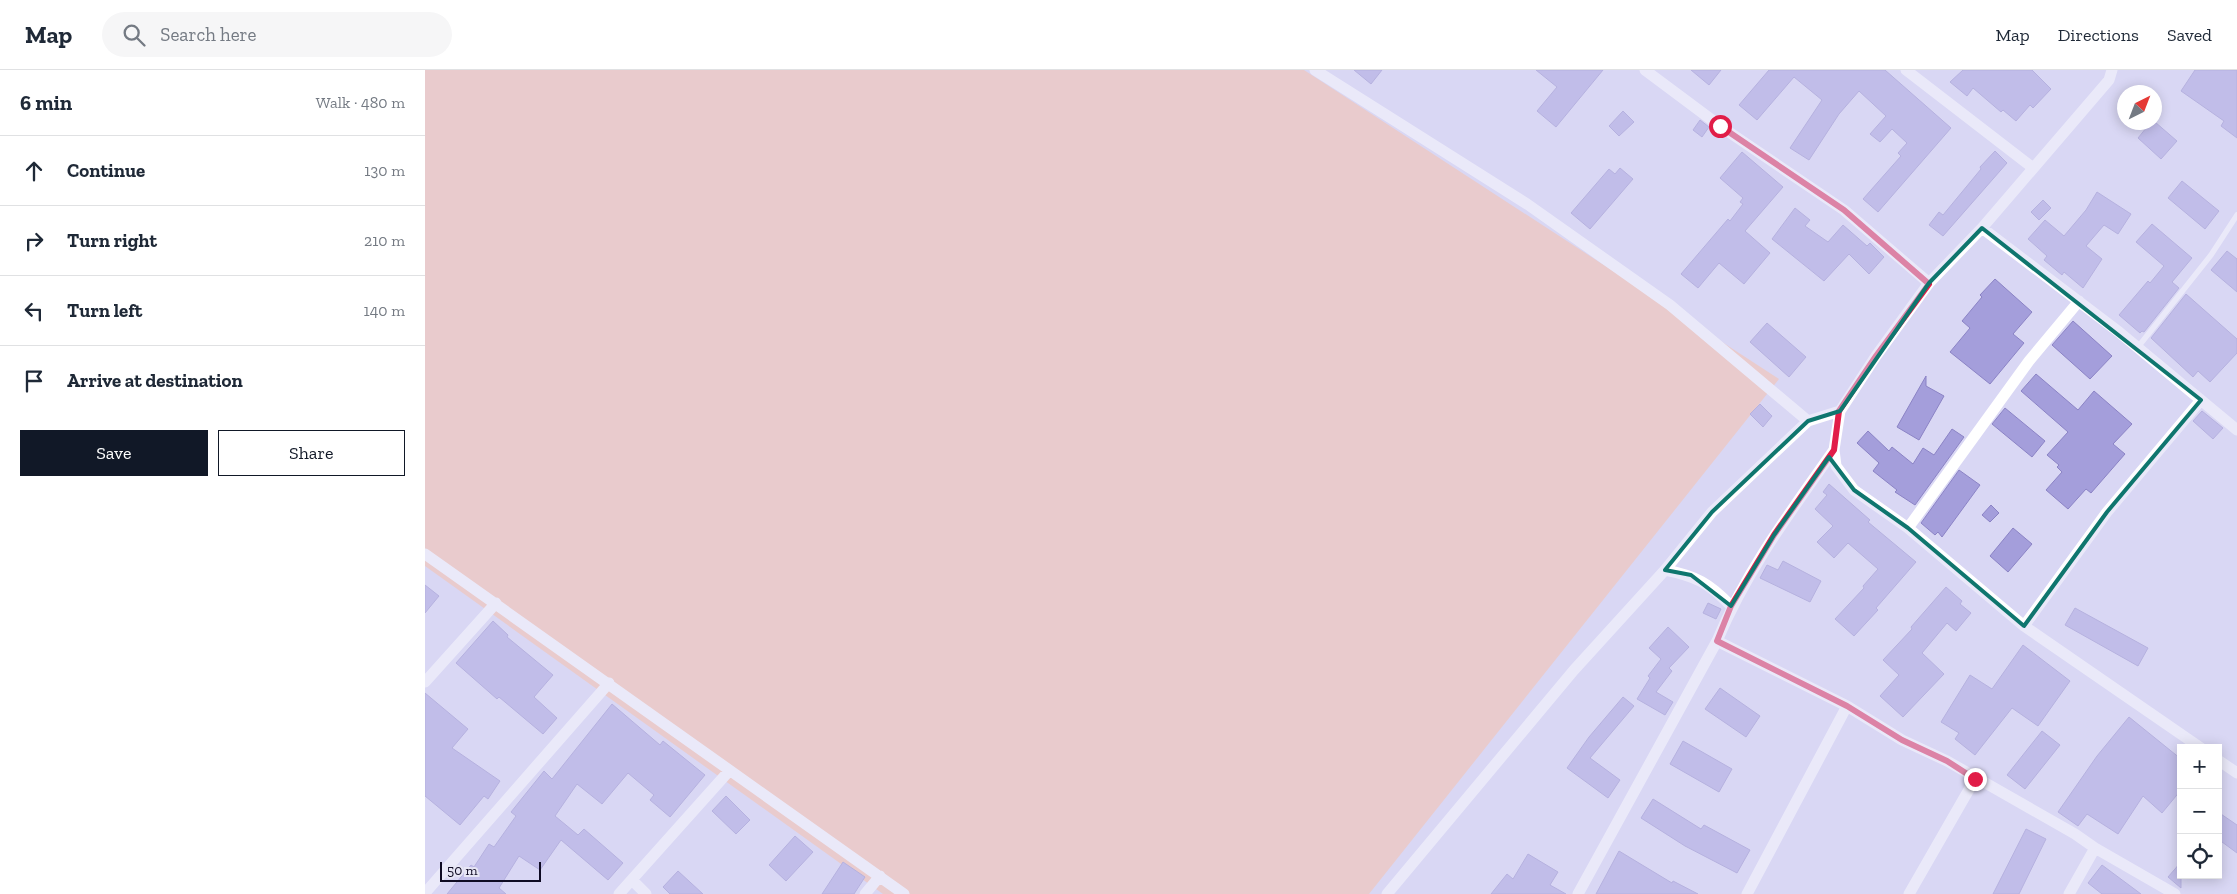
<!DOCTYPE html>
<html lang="en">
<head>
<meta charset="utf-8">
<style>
	body { margin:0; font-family:"Zilla Slab",serif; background:#f6f6f7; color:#1f2937 }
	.controls { position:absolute; right:15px; bottom:15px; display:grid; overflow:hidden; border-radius:0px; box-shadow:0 2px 12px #0003 }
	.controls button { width:45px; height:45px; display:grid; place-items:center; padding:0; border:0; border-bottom:1px solid #e0e1e3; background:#fff; color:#1f2937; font:25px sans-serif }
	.compass { position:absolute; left:1692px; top:15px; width:45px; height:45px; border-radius:50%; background:#fff; box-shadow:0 2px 12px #0003; rotate:42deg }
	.scale { position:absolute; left:15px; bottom:12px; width:101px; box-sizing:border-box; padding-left:5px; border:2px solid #0f0b23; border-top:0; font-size:14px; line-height:18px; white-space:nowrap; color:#0f0b23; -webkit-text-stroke:4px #e7e6f5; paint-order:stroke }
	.stop { position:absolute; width:15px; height:15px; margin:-11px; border:4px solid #e11d48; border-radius:50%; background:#fff }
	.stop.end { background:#e11d48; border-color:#fff; box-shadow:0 1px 5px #0008 }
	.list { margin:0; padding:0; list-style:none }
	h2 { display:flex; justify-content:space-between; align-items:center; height:65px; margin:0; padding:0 20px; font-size:21px }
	h2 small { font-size:16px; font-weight:400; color:#747a83 }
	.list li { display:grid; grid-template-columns:32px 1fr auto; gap:15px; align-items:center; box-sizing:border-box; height:70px; padding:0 20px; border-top:1px solid #e0e1e3 }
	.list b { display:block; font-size:19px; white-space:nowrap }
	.list em { font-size:16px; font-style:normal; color:#747a83 }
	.actions { display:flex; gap:10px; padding:15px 20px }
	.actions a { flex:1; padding:11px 0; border:1px solid #111827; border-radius:0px; text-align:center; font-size:18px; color:#111827 }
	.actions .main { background:#111827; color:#fff }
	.icon { flex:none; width:28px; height:28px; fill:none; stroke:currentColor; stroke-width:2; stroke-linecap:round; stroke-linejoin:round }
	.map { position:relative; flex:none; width:1812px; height:824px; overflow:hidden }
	header { display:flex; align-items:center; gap:30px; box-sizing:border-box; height:70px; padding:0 25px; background:#fff; border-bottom:1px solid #e0e1e3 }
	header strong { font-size:24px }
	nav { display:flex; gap:28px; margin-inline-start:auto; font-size:18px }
	.search { width:350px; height:45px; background:#f6f6f7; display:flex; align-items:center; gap:12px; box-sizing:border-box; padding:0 18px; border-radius:28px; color:#747a83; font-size:19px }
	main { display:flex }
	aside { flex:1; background:#fff }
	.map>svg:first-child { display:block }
	.green { fill:#fcbd9d }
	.building { fill:#a49edb; stroke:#8b83c5 }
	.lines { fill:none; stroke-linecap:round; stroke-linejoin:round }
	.service { stroke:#fff; stroke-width:5.5 }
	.minor { stroke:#fff; stroke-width:11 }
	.route { stroke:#e11d48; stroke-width:6 }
	.marked { fill:none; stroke:#0f766e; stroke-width:4; stroke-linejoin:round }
</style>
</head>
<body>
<header>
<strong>Map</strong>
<div class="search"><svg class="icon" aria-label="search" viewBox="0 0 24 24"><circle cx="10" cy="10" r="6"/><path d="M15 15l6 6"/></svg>Search here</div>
<nav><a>Map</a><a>Directions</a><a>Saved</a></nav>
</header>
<main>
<aside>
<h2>6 min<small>Walk · 480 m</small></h2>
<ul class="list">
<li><svg class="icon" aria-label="ahead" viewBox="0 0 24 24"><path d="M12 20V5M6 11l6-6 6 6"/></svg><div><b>Continue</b></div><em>130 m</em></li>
<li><svg class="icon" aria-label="right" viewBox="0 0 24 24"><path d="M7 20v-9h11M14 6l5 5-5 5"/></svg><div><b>Turn right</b></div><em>210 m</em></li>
<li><svg class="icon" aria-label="left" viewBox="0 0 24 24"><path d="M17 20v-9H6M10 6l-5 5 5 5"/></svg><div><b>Turn left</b></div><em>140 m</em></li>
<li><svg class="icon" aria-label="arrive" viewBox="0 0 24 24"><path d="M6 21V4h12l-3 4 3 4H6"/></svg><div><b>Arrive at destination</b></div></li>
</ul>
<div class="actions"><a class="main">Save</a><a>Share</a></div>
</aside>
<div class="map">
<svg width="1812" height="824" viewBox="0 0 1812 824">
	<rect width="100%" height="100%" fill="#d9d7f4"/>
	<path class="green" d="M0,0h879l475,309 -410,515h-486l-458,-328z"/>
	<path class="building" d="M929,0h28l-11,14z
		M1111,0h67l-47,57 -19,-16 20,-24z
		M1266,0h30l-12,15z
		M1344,0h116l66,58 -73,84 -15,-13 38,-43 -3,-3 9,-10 -15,-14 -12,13 -10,-8 16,-18 -27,-25 -20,23 -30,46 -19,-12 32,-48 -28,-23 -37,43 -18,-15z
		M1538,0h69l19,19 -18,19 -3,-3 -14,16 -13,-11 -2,2 -28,-24 -6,8 -17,-14z
		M1770,0h42v68l-16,-12 3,-5 -43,-30z
		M1198,41l11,11 -15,14 -10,-10z
		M1275,50l9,7 -7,10 -9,-7z
		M1726,52h4l22,19 -16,18 -23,-21z
		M1570,81l12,12 -64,73 -14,-11 10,-13 4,3 38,-46 -1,-2z
		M1317,82l41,35 -38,44 25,22 -26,31 -25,-21 -21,25 -17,-14 47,-55 2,2 13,-17 -3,-2 3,-4 -23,-20z
		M1195,98l13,11 -43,50 -19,-16 38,-44 6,5z
		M1757,111l37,30 -14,18 -37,-31z
		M1672,122l34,22 -13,20 -14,-9 -18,21 16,13 -19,29 -19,-16 -2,3 -18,-15 3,-4 -19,-17 17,-19 19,16 22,-26z
		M1618,130l8,8 -12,12 -8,-8z
		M1370,138l15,12 -5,6 23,16 15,-17 24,21 3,-3 14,14 -15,17 -20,-20 -25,27 -52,-42z
		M1727,154l40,34 -20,24 7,6 -35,44 -2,-1 -2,2 -21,-18 29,-34 2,2 14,-17 -28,-24z
		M1802,181l10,8v33l-26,-22z
		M1570,209l37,33 -19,22 11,9 -34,41 -40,-32 20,-24 -8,-7 20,-24 -2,-2z
		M1761,224l51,45v14l-27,29 -12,-11 -5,6 -42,-39z
		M1648,251l39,35 -22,23 -38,-34z
		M1342,253l39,34 -17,20 -39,-35z
		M1611,304l42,36 16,-19 38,33 -19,20 12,10 -34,39 -5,-4 -18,20 -22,-19 16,-18 -5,-5 2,-2 -12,-10 21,-23 -47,-41z
		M1501,306v10l18,10 -25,44 -22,-13z
		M1335,334l12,12 -9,11 -13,-13z
		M1580,338l40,33 -13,16 -40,-33z
		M1777,341l21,17 -10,11 -20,-18z
		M1527,359l12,8 -49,68 -20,-13 2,-2 -24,-19 6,-8 -22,-20 11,-12 21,20 3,-4 21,17 10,-16 11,7z
		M1534,400l21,15 -38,52 -4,-5 -3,3 -14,-12z
		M1404,414l41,36 -2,2 48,40 -40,46 2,2 -24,26 -19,-17 29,-31 -1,-2 15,-17 -30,-26 -14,15 -17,-16 16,-16 -18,-17 12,-14 -4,-3z
		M1566,435l8,8 -9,9 -8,-7z
		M1588,458l19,16 -24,28 -18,-16z
		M1358,491l38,20 -11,21 -50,-24 7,-13 11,5z
		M0,515l14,11 -14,17z
		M1521,517l16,14 -2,3 11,9 -15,18 -9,-8 -25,30 22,21 -41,43 -23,-21 19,-21 -16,-15 29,-31 -1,-2z
		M1283,533l13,6 -5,10 -13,-6z
		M1650,538l73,40 -10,18 -73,-41z
		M68,551l15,14 -1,2 46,38 -19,22 23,21 -14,16 -44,-37 -2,2 -41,-36z
		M1243,557l21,20 -20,21 3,3 -16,21 17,10 -8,13 -28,-16 13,-21 -2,-2 13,-17 -12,-11z
		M1598,575l47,36 -32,45 -26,-18 -37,47 -20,-16 4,-6 -18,-11 29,-47 22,14z
		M1295,618l40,28 -14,21 -41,-28z
		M0,623l43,36 -16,19 48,33 -12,18 -4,-3 -24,29 -35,-29z
		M1198,627l11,9 -44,52 30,22 -12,18 -41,-30 22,-31z
		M187,634l48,41 3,-4 42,34 -35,42 -20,-17 4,-5 -26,-22 -26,31 -25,-20 -22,32 23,19 6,-6 39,34 -15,17 -47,-40 -21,30 -21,-14 -20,32 7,6h-59l24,-29 3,2 15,-23 5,3 22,-31 -5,-4 33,-41 8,8z
		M1704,647l52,42v31l-19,23 -19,-17 -25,38 -31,-20 -9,12 -20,-14 39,-56z
		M1617,661l18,14 -35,44 -18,-14z
		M1258,671l49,28 -13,23 -49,-28z
		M301,726l24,24 -14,14 -24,-23z
		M1228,729l48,30 3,-4 46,25 -13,23 -52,-27 -44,-28z
		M1793,742l19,13v28l-19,-14z
		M1601,759l20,10 -27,55h-26z
		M370,766l18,16 -27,29 -17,-16z
		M1194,781l53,32 1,-2 25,13h-102z
		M1103,784l30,18 -8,13 16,9h-75l16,-20 6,5z
		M418,792l22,15 -11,17h-32z
		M1756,792v26l-13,-11z
		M1677,795l39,29h-39l-14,-11z
		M253,801l25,23h-33l-7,-7z"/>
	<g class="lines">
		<path class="service" d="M1713,277l73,-92 26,-40"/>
		<path class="minor" d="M890,0l212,134 143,101 138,116
			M1220,0l75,56 124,84 85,73
			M1481,0l127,98
			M1557,158l137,104 118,98
			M1415,341l36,-55 53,-73 53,-55 127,-148 3,-10
			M1483,458l121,-167 50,-60
			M0,484l479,340
			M1240,500c31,6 44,13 66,36
			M1599,556l83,-114 94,-112
			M1292,571l130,65 55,34 45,21 128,73 20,14 80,46
			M0,612l71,-79
			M1793,690l19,13
			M207,810l14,14
			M0,823l184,-210
			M194,824l110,-123
			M440,824l15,-18
			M962,824l187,-224 91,-100 47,-58 96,-91 32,-10 -6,39 2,16 18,24 54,38 116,98 177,122
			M1153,824l139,-253c29,-70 74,-130 117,-191
			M1322,824l100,-188
			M1484,824l66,-115
			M1644,824l26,-46"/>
	</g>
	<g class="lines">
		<path class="route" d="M1295,56l124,84 85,74 -53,72 -37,55 -5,39 -60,85 -43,71 -14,35 130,65 55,34 45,21 28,18"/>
	</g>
	<path d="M0 0H1812V824H0ZM1557,158l219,172 -94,112 -83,114 -116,-98 -54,-38 -25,-33 -55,78 -43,71 -40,-31 -26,-5 47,-58 96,-91 32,-10 89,-128z" fill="#d9d7f4" fill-opacity=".55" fill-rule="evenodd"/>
	<path class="marked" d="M1557,158l219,172 -94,112 -83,114 -116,-98 -54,-38 -25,-33 -55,78 -43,71 -40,-31 -26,-5 47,-58 96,-91 32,-10 89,-128z"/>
</svg>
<div class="controls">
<button>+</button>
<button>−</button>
<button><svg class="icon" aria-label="locate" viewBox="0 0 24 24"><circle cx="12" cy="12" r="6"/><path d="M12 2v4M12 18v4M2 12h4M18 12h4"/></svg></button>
</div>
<svg class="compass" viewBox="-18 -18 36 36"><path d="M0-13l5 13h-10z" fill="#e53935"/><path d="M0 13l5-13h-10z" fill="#747a83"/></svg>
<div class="scale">50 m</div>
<div class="stop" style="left:1295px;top:56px"></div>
<div class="stop end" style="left:1550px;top:709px"></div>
</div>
</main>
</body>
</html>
